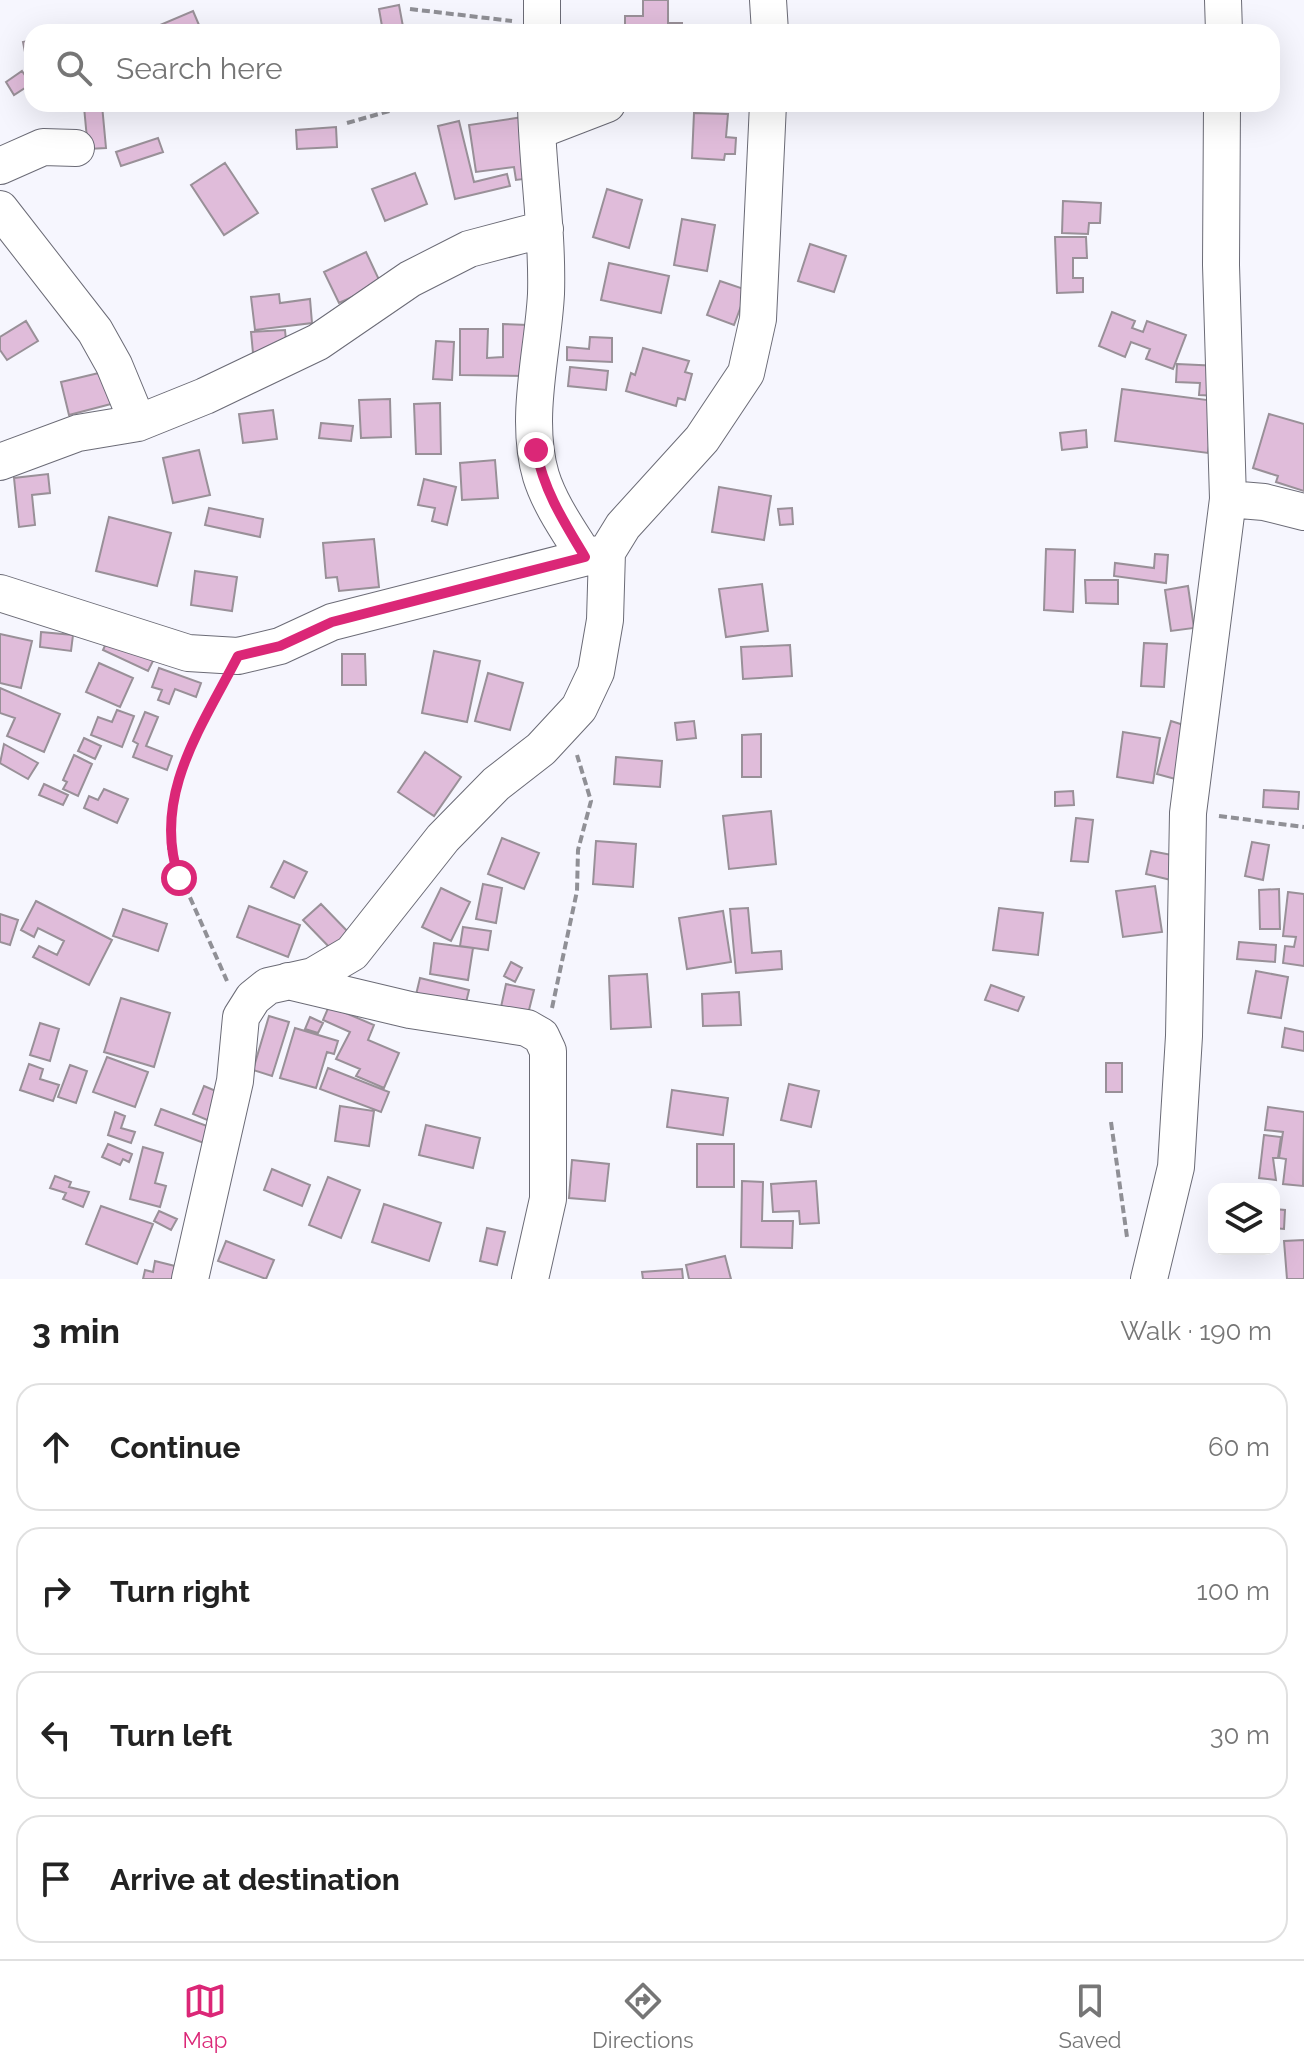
<!DOCTYPE html>
<html lang="en">
<head>
<meta charset="utf-8">
<style>
	body { margin:0; font-family:Raleway,sans-serif; background:#f2f2f2; color:#222 }
	.controls { position:absolute; right:24px; bottom:24px; display:grid; overflow:hidden; border-radius:16px; box-shadow:0 8px 32px #0002 }
	.controls button { width:72px; height:72px; display:grid; place-items:center; padding:0; border:0; border-bottom:2px solid #e0e0e0; background:#fff; color:#222; font:40px sans-serif }
	.stop { position:absolute; width:24px; height:24px; margin:-18px; border:6px solid #db2777; border-radius:50%; background:#fff }
	.stop.end { background:#db2777; border-color:#fff; box-shadow:0 2px 8px #0008 }
	.list { margin:0; padding:0; list-style:none }
	h2 { display:flex; justify-content:space-between; align-items:center; height:104px; margin:0; padding:0 32px; font-size:34px }
	h2 small { font-size:26px; font-weight:400; color:#767676 }
	.list li { display:grid; grid-template-columns:52px 1fr auto; gap:24px; align-items:center; box-sizing:border-box; height:128px; margin:0 16px 16px; padding:0 16px; border:2px solid #e0e0e0; border-radius:24px }
	.list b { display:block; font-size:30px; white-space:nowrap }
	.list em { font-size:26px; font-style:normal; color:#767676 }
	.icon { flex:none; width:44px; height:44px; fill:none; stroke:currentColor; stroke-width:2; stroke-linecap:round; stroke-linejoin:round }
	.map { position:relative; flex:none; width:1304px; height:1279px; overflow:hidden }
	.search { position:absolute; background:#fff; box-shadow:0 8px 32px #0002; left:24px; right:24px; top:24px; height:88px; display:flex; align-items:center; gap:20px; box-sizing:border-box; padding:0 28px; border-radius:24px; color:#767676; font-size:30px }
	.sheet { height:680px; background:#fff }
	nav { display:flex; justify-content:space-around; align-items:center; box-sizing:border-box; height:112px; border-top:2px solid #e0e0e0; background:#fff; font-size:22px; color:#767676 }
	nav a { display:grid; justify-items:center; gap:4px }
	nav .on { color:#db2777 }
	.map>svg:first-child { display:block }
	.building { fill:#e0bcda; stroke:#999098; stroke-width:2 }
	.lines { fill:none; stroke-linecap:round; stroke-linejoin:round }
	.minor-casing { stroke:#6b6b76; stroke-width:38 }
	.path { stroke:#909096; stroke-width:4; stroke-dasharray:8 4; stroke-linecap:butt }
	.minor { stroke:#fff; stroke-width:36 }
	.route { stroke:#db2777; stroke-width:10 }
</style>
</head>
<body>
<div class="map">
<svg width="1304" height="1279" viewBox="0 0 1304 1279">
	<rect width="100%" height="100%" fill="#f6f6fe"/>
	<path class="building" d="M643,0h25v23h14v9h-57v-16h18z
		M399,5l5,27h-21l-4,-23z
		M193,11l9,21h-47l-2,-4z
		M32,40v32h-3l-6,-30z
		M22,71l9,13 -17,11 -8,-13z
		M102,105l4,43 -18,1 -4,-42z
		M694,113l34,1 -2,23 10,1 -1,16h-10l-1,6 -32,-2z
		M523,117l9,61 -16,2 -2,-13 -38,5 -7,-47z
		M459,121l15,61 33,-8 3,12 -55,13 -17,-73z
		M336,127l1,20 -40,2 -1,-19z
		M158,138l5,14 -42,14 -5,-14z
		M225,163l33,50 -34,22 -33,-50z
		M415,173l12,31 -42,17 -13,-32z
		M607,189l35,11 -13,48 -36,-11z
		M1063,201l38,2 -1,20h-11l-1,11 -26,-1z
		M682,219l33,6 -8,46 -33,-6z
		M1055,237h31l1,21h-14v20h10v14l-26,1z
		M810,244l36,12 -12,36 -36,-11z
		M366,252l15,32 -42,19 -15,-31z
		M609,263l60,13 -8,37 -60,-13z
		M720,281l27,9 -13,35 -27,-10z
		M279,294l1,9 30,-4 2,24 -57,7 -4,-33z
		M1112,312l23,9 -3,7 11,4 4,-11 39,14 -13,34 -27,-10 4,-10 -19,-7 -6,15 -26,-11z
		M26,321l12,20 -31,19 -7,-10v-13z
		M503,324l25,1 -1,51 -67,-1v-46h28l-1,29 16,-1z
		M285,330l2,21 -34,2 -2,-21z
		M590,337l22,1v24l-45,-2v-13l22,2z
		M436,341l18,1 -2,38 -19,-1z
		M643,348l46,13 -4,11 7,2 -7,26 -7,-2 -2,8 -50,-15 5,-18 4,2z
		M1177,364l43,2 -1,30 -20,-1 1,-12 -24,-1z
		M570,367l38,4 -2,19 -38,-4z
		M103,372l8,32 -42,11 -8,-33z
		M1122,389l93,12 -7,52 -93,-12z
		M390,399l1,38 -30,1 -2,-38z
		M440,403l1,51h-25l-2,-50z
		M273,410l4,29 -34,4 -4,-29z
		M1269,414l35,10v67l-28,-9 2,-6 -25,-8z
		M321,423l32,3 -2,15 -32,-3z
		M1086,430l1,17 -25,3 -2,-17z
		M199,450l11,45 -37,8 -10,-45z
		M495,460l3,38 -36,2 -2,-37z
		M48,474l2,19 -18,2 3,30 -16,2 -5,-49z
		M424,479l32,8 -9,38 -15,-4 3,-13 -17,-3z
		M719,487l52,9 -7,44 -52,-8z
		M209,508l54,11 -3,18 -55,-12z
		M792,508l1,16 -13,1 -2,-16z
		M109,517l62,16 -14,53 -61,-15z
		M374,539l5,48 -40,4 -2,-14 -11,1 -3,-35z
		M1046,549l29,1 -2,62 -29,-2z
		M1155,554l13,1 -2,28 -52,-7 1,-13 39,5z
		M195,571l42,6 -5,34 -41,-6z
		M1085,580h33v24l-32,-1z
		M762,584l6,47 -42,6 -7,-48z
		M1188,586l6,42 -23,3 -6,-41z
		M41,632l32,3 -2,16 -31,-4z
		M111,632l46,21 -9,18 -45,-21z
		M0,634l32,7 -11,47 -21,-5z
		M1144,643l23,1 -3,43 -23,-1z
		M790,645l2,31 -49,3 -2,-32z
		M434,651l46,10 -13,61 -45,-9z
		M342,654h23l1,31h-24z
		M99,663l34,15 -13,29 -34,-15z
		M159,668l42,15 -5,14 -21,-8 -6,15 -11,-4 4,-10 -10,-3z
		M488,673l35,10 -13,47 -35,-9z
		M0,688l60,26 -16,38 -37,-16 8,-18 -15,-5z
		M117,710l17,6 -12,31 -31,-12 7,-18 14,5z
		M145,712l13,5 -12,29 26,10 -5,14 -34,-13 5,-13 -5,-3z
		M694,721l2,17 -19,2 -2,-17z
		M1171,721l22,7 -14,52 -22,-6z
		M1123,732l37,6 -7,45 -36,-6z
		M761,734v43h-19v-42z
		M84,738l17,8 -6,13 -17,-8z
		M4,744l34,19 -10,16 -28,-16z
		M425,752l36,25 -27,39 -36,-24z
		M74,755l18,9 -14,32 -15,-7 4,-7 -4,-2z
		M616,757l46,4 -2,26 -46,-3z
		M44,784l24,11 -5,10 -24,-10z
		M104,789l24,10 -11,24 -33,-15 5,-12 9,4z
		M1264,790l35,2 -1,17 -35,-2z
		M1073,791l1,14 -19,1v-14z
		M771,811l5,53 -47,5 -6,-53z
		M1076,818l17,2 -5,42 -17,-1z
		M502,838l37,15 -15,36 -36,-15z
		M596,841l40,3 -3,43 -40,-3z
		M1252,842l17,3 -6,35 -18,-4z
		M1151,851l26,5 -6,24 -25,-6z
		M284,861l23,11 -13,26 -23,-11z
		M483,884l19,4 -6,35 -20,-4z
		M1155,886l7,46 -39,5 -7,-46z
		M441,888l29,14 -19,39 -29,-14z
		M1279,889l1,40h-20l-1,-39z
		M1288,892l16,2v72l-21,-3 2,-17 9,1 2,-10 -13,-1z
		M36,901l76,39 -23,45 -56,-28 6,-11 18,9 7,-14 -26,-13 -4,9 -13,-7z
		M321,904l31,32 -18,16 -31,-32z
		M249,906l51,19 -12,32 -51,-20z
		M748,908l4,45 29,-2 1,18 -46,4 -6,-64z
		M999,908l44,5 -5,42 -45,-5z
		M123,909l44,15 -9,27 -45,-15z
		M723,911l8,51 -44,7 -8,-51z
		M0,914l18,6 -8,25 -10,-3z
		M463,927l28,4 -3,19 -28,-4z
		M1239,942l37,3 -1,17 -38,-3z
		M434,943l39,5 -5,32 -38,-6z
		M511,962l11,6 -7,14 -11,-6z
		M1256,971l32,6 -7,41 -33,-5z
		M647,974l4,53 -40,2 -2,-53z
		M420,978l49,12 -5,21 -49,-12z
		M506,984l28,6 -6,24 -27,-7z
		M991,985l33,12 -6,14 -33,-11z
		M739,992l2,33 -38,1 -1,-32z
		M121,998l49,15 -16,54 -50,-15z
		M329,1006l45,19 -6,15 31,13 -15,35 -28,-12 4,-7 -24,-10 14,-27 -27,-12z
		M269,1016l20,6 -17,54 -19,-6z
		M310,1017l13,6 -5,10 -13,-4z
		M40,1023l19,6 -9,32 -20,-6z
		M295,1028l43,13 -4,13 -7,-2 -11,36 -36,-10z
		M1285,1028l19,4v19l-22,-4z
		M107,1057l41,15 -13,35 -42,-15z
		M1106,1063h16v29h-16z
		M29,1064l14,5 -3,10 19,6 -6,16 -33,-11z
		M70,1065l17,6 -11,32 -18,-6z
		M328,1068l61,24 -8,20 -61,-23z
		M789,1084l30,7 -8,36 -30,-7z
		M204,1086l19,8 -11,28 -19,-8z
		M672,1090l56,8 -5,37 -56,-8z
		M340,1106l34,5 -5,35 -34,-5z
		M1268,1107l36,5 -1,74 -20,-2 3,-25 -7,-1 4,-26 -18,-2z
		M161,1109l57,21 -6,16 -57,-21z
		M115,1112l10,4 -4,12 14,4 -4,11 -23,-8z
		M426,1125l54,13 -7,30 -54,-13z
		M1264,1135l17,2 -3,21h-5l3,22 -17,-2z
		M108,1144l24,10 -3,8 -6,-3 -3,6 -18,-8z
		M697,1144h37v43h-37z
		M143,1147l20,6 -8,30 11,3 -6,21 -30,-8z
		M572,1160l37,4 -4,37 -36,-3z
		M272,1169l38,16 -8,21 -38,-16z
		M55,1176l16,6 -2,5 20,5 -6,15 -20,-8 3,-6 -16,-5z
		M328,1177l32,13 -19,48 -32,-13z
		M742,1181l21,1 -1,39h31l-1,27 -51,-1z
		M816,1181l3,42 -19,1 -1,-13 -26,1 -2,-28z
		M384,1204l57,19 -12,38 -57,-19z
		M101,1206l52,18 -16,40 -51,-20z
		M1274,1209l11,1 -1,19 -10,-1z
		M159,1211l18,8 -6,11 -17,-9z
		M487,1228l18,4 -8,33 -17,-4z
		M1304,1240v39h-17l-3,-38z
		M226,1241l48,19 -8,19 -48,-18z
		M725,1256l6,23h-42l-3,-14z
		M155,1261l28,7 -3,11h-37l2,-9 8,2z
		M682,1269l1,10h-40l-1,-7z"/>
	<g class="lines">
		<defs>
			<path id="minor" d="M768,0l2,32
				M1223,0l1,32
				M542,32v-32
				M536,104c1,63 12,126 10,190 -3,58 -22,125 -5,182 9,29 28,55 44,81
				M537,131l70,-27
				M0,166l43,-19 33,1
				M0,209l95,122 19,34 24,58
				M0,462l78,-29 60,-10 67,-27 113,-54 92,-63 59,-30 76,-20
				M1228,499l36,3 40,10
				M0,593l188,60 50,3 42,-10 52,-24 275,-70
				M288,981l122,29 117,18 14,8 7,15v148l-18,80
				M190,1279l45,-198 6,-64 12,-19 15,-12 45,-10 39,-23 91,-115 53,-54 45,-35 38,-41 17,-36 9,-52 2,-68 16,-26 79,-87 44,-66 12,-54 10,-215
				M1149,1279l27,-112 8,-131 4,-223 40,-314 -7,-234 1,-161"/>
		</defs>
		<use href="#minor" class="minor-casing"/>
		<path class="path" d="M410,9l102,12
			M347,123l67,-19
			M223,685l-42,82 -10,48 -2,35 58,131
			M1219,816l85,11
			M552,1008l25,-117 1,-41 13,-49 -14,-46
			M1111,1122l16,115"/>
		<use href="#minor" class="minor"/>
	</g>
	<g class="lines">
		<path class="route" d="M179,878c-28,-81 23,-152 59,-222l42,-10 52,-24 253,-65c-21,-35 -41,-66 -49,-107"/>
	</g>
</svg>
<div class="controls">
<button><svg class="icon" aria-label="layers" viewBox="0 0 24 24"><path d="M12 4l9 5-9 5-9-5zM3 14l9 5 9-5"/></svg></button>
</div>
<div class="stop" style="left:179px;top:878px"></div>
<div class="stop end" style="left:536px;top:450px"></div>
<div class="search"><svg class="icon" aria-label="search" viewBox="0 0 24 24"><circle cx="10" cy="10" r="6"/><path d="M15 15l6 6"/></svg>Search here</div>
</div>
<section class="sheet">
<h2>3 min<small>Walk · 190 m</small></h2>
<ul class="list">
<li><svg class="icon" aria-label="ahead" viewBox="0 0 24 24"><path d="M12 20V5M6 11l6-6 6 6"/></svg><div><b>Continue</b></div><em>60 m</em></li>
<li><svg class="icon" aria-label="right" viewBox="0 0 24 24"><path d="M7 20v-9h11M14 6l5 5-5 5"/></svg><div><b>Turn right</b></div><em>100 m</em></li>
<li><svg class="icon" aria-label="left" viewBox="0 0 24 24"><path d="M17 20v-9H6M10 6l-5 5 5 5"/></svg><div><b>Turn left</b></div><em>30 m</em></li>
<li><svg class="icon" aria-label="arrive" viewBox="0 0 24 24"><path d="M6 21V4h12l-3 4 3 4H6"/></svg><div><b>Arrive at destination</b></div></li>
</ul>
</section>
<nav>
<a class="on"><svg class="icon" aria-label="map" viewBox="0 0 24 24"><path d="M3 6l6-2 6 2 6-2v14l-6 2-6-2-6 2zM9 4v14M15 6v14"/></svg>Map</a>
<a><svg class="icon" aria-label="directions" viewBox="0 0 24 24"><path d="M12 3l9 9-9 9-9-9zM9 14v-3h6M13 9l2 2-2 2"/></svg>Directions</a>
<a><svg class="icon" aria-label="saved" viewBox="0 0 24 24"><path d="M7 4h10v16l-5-4-5 4z"/></svg>Saved</a>
</nav>
</body>
</html>
